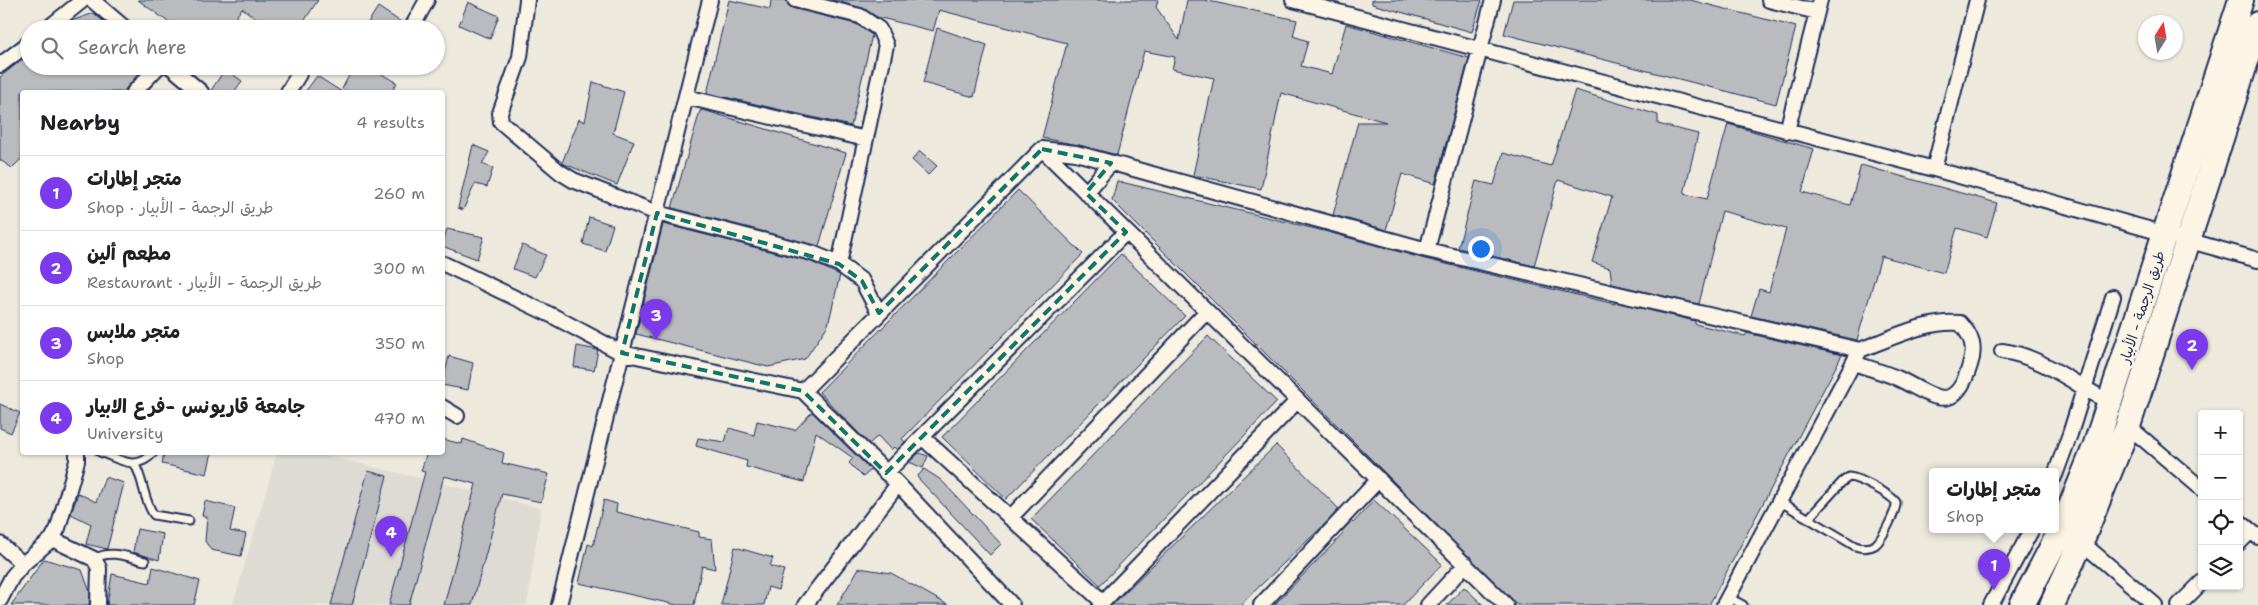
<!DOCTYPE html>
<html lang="en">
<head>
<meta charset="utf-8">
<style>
	body { margin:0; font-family:"Shantell Sans","Playpen Sans Arabic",sans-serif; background:#f2f2f2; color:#202124 }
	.controls { position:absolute; right:15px; bottom:15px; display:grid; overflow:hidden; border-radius:5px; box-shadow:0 1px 4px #0004 }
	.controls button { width:45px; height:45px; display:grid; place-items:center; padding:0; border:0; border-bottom:1px solid #e0e0e0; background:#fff; color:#202124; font:25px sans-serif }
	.compass { position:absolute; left:2138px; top:15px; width:45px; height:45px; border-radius:50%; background:#fff; box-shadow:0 1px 4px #0004; rotate:11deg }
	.you { position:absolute; left:1480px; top:248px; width:18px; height:18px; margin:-12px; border:4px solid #fff; border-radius:50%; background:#1a73e8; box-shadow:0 0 0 8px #1a73e833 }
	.badge { display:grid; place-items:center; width:32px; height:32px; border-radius:50%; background:#7c3aed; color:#fff; font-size:16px; font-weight:700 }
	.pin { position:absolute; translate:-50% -41px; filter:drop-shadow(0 1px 2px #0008) }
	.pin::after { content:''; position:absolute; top:26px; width:18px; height:15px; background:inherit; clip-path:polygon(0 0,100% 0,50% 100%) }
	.popup { position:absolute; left:1929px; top:468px; width:130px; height:65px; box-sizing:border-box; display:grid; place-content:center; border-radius:5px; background:#fff; filter:drop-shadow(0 1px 4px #0005); font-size:16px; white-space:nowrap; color:#757577 }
	.popup b { font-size:19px; color:#202124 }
	.popup::after { content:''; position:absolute; left:50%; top:100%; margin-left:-10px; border:10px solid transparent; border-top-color:#fff }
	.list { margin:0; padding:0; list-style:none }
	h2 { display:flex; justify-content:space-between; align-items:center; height:65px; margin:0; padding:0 20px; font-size:21px }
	h2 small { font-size:16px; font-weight:400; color:#757577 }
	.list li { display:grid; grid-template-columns:32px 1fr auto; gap:15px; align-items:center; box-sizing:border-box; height:75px; padding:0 20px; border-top:1px solid #e0e0e0 }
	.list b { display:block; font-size:19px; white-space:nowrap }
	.list p { margin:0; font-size:16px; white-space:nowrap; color:#757577 }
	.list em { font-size:16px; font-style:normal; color:#757577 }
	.icon { flex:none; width:28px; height:28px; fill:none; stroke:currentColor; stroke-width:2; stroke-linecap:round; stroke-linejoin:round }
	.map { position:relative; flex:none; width:2258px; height:605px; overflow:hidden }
	.search { position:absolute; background:#fff; box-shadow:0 1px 4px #0004; left:20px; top:20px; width:425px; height:55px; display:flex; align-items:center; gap:12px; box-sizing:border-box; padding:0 18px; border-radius:28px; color:#757577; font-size:19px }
	.panel { position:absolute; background:#fff; box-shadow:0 1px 4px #0004; left:20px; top:90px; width:425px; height:365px; border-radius:5px }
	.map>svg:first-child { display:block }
	.built { fill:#dedbd4 }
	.building { fill:#babbbe; stroke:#1b2f5e }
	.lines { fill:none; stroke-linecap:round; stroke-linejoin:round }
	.service-casing { stroke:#1b2f5e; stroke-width:11 }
	.minor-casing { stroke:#1b2f5e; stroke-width:18 }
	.trunk-casing { stroke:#1b2f5e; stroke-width:28 }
	.service { stroke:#fcf5e5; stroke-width:7 }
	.minor { stroke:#fcf5e5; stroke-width:14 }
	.trunk { stroke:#fcf5e5; stroke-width:24 }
	.marked { fill:none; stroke:#0f766e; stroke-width:4; stroke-dasharray:10 6; stroke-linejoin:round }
	.labels { text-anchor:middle; stroke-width:5; stroke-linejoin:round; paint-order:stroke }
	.street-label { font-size:14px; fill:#1b2f5e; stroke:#fcf5e5 }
</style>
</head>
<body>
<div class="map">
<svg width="2258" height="605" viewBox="0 0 2258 605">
	<rect width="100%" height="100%" fill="#eee9dd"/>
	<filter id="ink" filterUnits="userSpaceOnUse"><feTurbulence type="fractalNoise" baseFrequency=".02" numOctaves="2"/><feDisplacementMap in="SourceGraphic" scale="10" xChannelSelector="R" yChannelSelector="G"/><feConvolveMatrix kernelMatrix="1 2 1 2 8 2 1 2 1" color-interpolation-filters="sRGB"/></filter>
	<g filter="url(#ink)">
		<path class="built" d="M277,453h40l224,55 -14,97h-294z"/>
		<path class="building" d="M138,0h180l-19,29h-29l-28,-21 -14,21h-60l3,-5z
			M729,0l41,9 1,-9h15l3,6 3,2 64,16 16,11 -21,91 -144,-33z
			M832,0h326l-2,7 23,33 8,-40h17l93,20 -4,16 15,5 -7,25 31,8 14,-50 123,34 -34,126 -33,-10 -16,56 -53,-15 25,-93h28l-105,-29 -20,96 -68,-14 21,-97 -42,-9 3,-12 -31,-6 -27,104 -39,-10 -36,-7 25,-95 -128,-33 -6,21 -56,-14 -15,-9z
			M1372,0h110l-10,32 -100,-28z
			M1513,0h177l106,27 -20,77 -272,-70z
			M468,2l31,14 -9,23 -31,-14z
			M378,7l26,17 -2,5h-38z
			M94,13l18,16h-51l10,-8z
			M937,28l50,17 -13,52 -51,-14z
			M29,54v12h116l-22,26h-101v66l-10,10 -12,-8v-83z
			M354,66h14l29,17 -6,9h-42l-7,-3z
			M225,69l17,12 -8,11h-24z
			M317,76l25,16h-37z
			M593,82l31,10 -11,41 21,8 -17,44 -55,-22 17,-44 6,3z
			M1575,90l83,25v9l40,10 -14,60 23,5 21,-75 86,25 -12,43 48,13 11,-40 136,38 -10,34 -30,-9 -13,45 -63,-17 -24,84 -106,-24 8,-27 10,3 17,-63 -64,-18 -23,93 -87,-20 -2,-16 -18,-6 20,-65 -54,-17 -24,86 -76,-18 18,-67 18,4 9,-32 48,13z
			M703,110l143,43 -27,93 -147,-38 28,-97z
			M473,145l16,7 -7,12 11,4 -6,19 -12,-3 -12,26 -5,-2z
			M920,151l17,15 -9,9 -16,-15z
			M1117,181l211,51 97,27 190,45v-2l80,19v3l50,12 2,-3 95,22 -133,250h-192l-405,-405z
			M1018,190l65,64 -181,185 3,3 -8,8 -3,-3 -3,3 -13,-14 -9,8 -50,-52z
			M589,217l24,8 -8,26 -22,-7z
			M663,224l146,37 31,14 -12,50 -23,34 -37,8 -132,-33z
			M447,229l37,8 -7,22 -35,-13z
			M522,245l24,10 -11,22 -22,-8z
			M1121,254l64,62 -179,183 -64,-62z
			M1208,336l69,66 -177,183 -69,-66z
			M577,346l21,4 -4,20 -20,-3z
			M449,356l24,7 -5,27 -26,-5z
			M0,404l20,9 -9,20 -11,-5z
			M812,412l59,58 -8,7 -14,-14 4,-5 -37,-26 -12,50 -58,-15 1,-6 -51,-15 2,-8 27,4 4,-14 25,7 3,-14 38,9z
			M442,439l20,5 1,-5 41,14 -2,10 47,11 -8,28 -39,-8 -30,111h-28l32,-121 -32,-8 -35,129h-20l36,-133 -4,-1 6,-19h15z
			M1276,445l63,64 -10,11 -89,85h-128z
			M164,452h48l-5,22 -45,-10z
			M919,453l9,3 -5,12 -14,-6z
			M924,469l17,11 60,64 -11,11 -73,-78z
			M368,471l19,5 -35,129h-21z
			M105,477l19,6 -17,66 -21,-5 5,-20 -20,-10 7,-21 18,9z
			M604,500l13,4 -1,8 83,20v5l13,2 3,30 -13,-3 -8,39h-17l-98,-22 9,-39 5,2z
			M1374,500l68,64 -39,41h-129l69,-71 -2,-2 10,-11 2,2z
			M205,501l30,7 -5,23 16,3 -5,22 -30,-6 -6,-9 2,-24 -5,-1z
			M137,529l26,5 -4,26 -26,-8z
			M735,547l38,11 -3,8 14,4 -6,20 -10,-3 -4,18h-43z
			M44,559l38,11 8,22 -1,13h-78z
			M153,567l47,14 -6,24h-87l5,-31 38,9z
			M859,568l32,5 57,32h-111z
			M1464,587l19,18h-36z"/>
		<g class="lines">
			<defs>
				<path id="service" d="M100,452c21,8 37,20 54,0
					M135,465c9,15 8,35 19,50l35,6
					M1779,501l76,45c6,2 13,3 20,-1 7,-5 22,-35 21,-43 -6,-8 -36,-24 -47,-25l-7,5 -33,36
					M94,559c16,-10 34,-2 51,2
					M1728,597l15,8"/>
				<path id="minor" d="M92,0l34,29
					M527,0l-7,57 -20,56 1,9 59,50 13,8 84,33 155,40 27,11 23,17 17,32
					M795,0l65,16 19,13 7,16 -47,219
					M1293,0l641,169 324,91
					M1769,0l48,12
					M47,29l36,-29
					M411,29l16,-29
					M0,65l29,-22
					M170,66l31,26
					M134,92l25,-26
					M288,92l11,-18
					M686,97l180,42
					M1787,131l33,-131
					M1042,149l464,456
					M1934,169l43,-169
					M1086,193l25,-30
					M1427,250l66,-250
					M442,263l111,53 69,37 181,38 95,93 114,121
					M2002,351c40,5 73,34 109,52
					M803,391l239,-242 34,4 351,97 433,100c31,-12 67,-30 100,-27 12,13 16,25 10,42 -16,53 -37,30 -73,13 -14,-6 -29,-10 -43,-15
					M442,407l15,9
					M2128,426l74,63
					M922,437l181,165
					M886,473l240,-241
					M2055,475l15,-41 43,-137
					M1010,518l197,-207
					M2239,521l19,16
					M52,539l42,20 5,9 -1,37
					M2081,542l74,63
					M2239,543l12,-12
					M0,544l23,20
					M0,600l12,-23 11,-13 29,-25 6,-11 19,-67v-9
					M559,605l151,-605
					M805,605l93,-121
					M1100,605l198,-205
					M1261,605l118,-126
					M1428,605l38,-41
					M1724,605l134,-251
					M1991,605l41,-76
					M2179,605l23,-23"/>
				<path id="trunk" d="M2022,605l40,-77 33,-81 146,-447
					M2052,605l29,-63 47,-116 130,-402"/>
			</defs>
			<use href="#service" class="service-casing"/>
			<use href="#minor" class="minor-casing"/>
			<use href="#trunk" class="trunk-casing"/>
			<use href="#service" class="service"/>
			<use href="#minor" class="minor"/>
			<use href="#trunk" class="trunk"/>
		</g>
	</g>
	<path class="marked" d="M1042,149l69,14 -25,30 40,39 -240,241 -83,-82 -181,-38 35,-140 182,51 23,17 17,32z"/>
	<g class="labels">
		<g class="street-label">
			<text transform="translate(2142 307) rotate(-72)" y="5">طريق الرجمة - الأبيار</text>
		</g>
	</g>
</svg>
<div class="controls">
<button>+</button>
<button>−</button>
<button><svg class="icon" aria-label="locate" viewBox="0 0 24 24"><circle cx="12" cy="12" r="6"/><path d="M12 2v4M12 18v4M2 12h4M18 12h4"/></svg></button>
<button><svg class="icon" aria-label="layers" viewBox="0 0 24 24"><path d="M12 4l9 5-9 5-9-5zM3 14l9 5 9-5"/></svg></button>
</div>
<svg class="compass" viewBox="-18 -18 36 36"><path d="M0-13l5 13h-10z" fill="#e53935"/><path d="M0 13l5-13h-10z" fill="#757577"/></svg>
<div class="you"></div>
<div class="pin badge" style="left:1994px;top:590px">1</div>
<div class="popup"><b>متجر إطارات</b>Shop</div>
<div class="pin badge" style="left:2192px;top:370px">2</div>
<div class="pin badge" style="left:656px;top:340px">3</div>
<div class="pin badge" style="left:391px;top:557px">4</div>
<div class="search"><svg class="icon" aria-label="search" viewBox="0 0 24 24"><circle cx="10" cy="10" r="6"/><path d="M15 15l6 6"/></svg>Search here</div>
<section class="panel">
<h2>Nearby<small>4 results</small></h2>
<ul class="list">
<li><span class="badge">1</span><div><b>متجر إطارات</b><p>Shop · طريق الرجمة - الأبيار</p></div><em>260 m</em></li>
<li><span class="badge">2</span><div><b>مطعم ألين</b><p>Restaurant · طريق الرجمة - الأبيار</p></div><em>300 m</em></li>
<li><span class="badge">3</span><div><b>متجر ملابس</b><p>Shop</p></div><em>350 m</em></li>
<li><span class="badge">4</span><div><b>جامعة قاريونس -فرع الابيار</b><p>University</p></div><em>470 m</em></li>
</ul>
</section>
</div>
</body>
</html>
